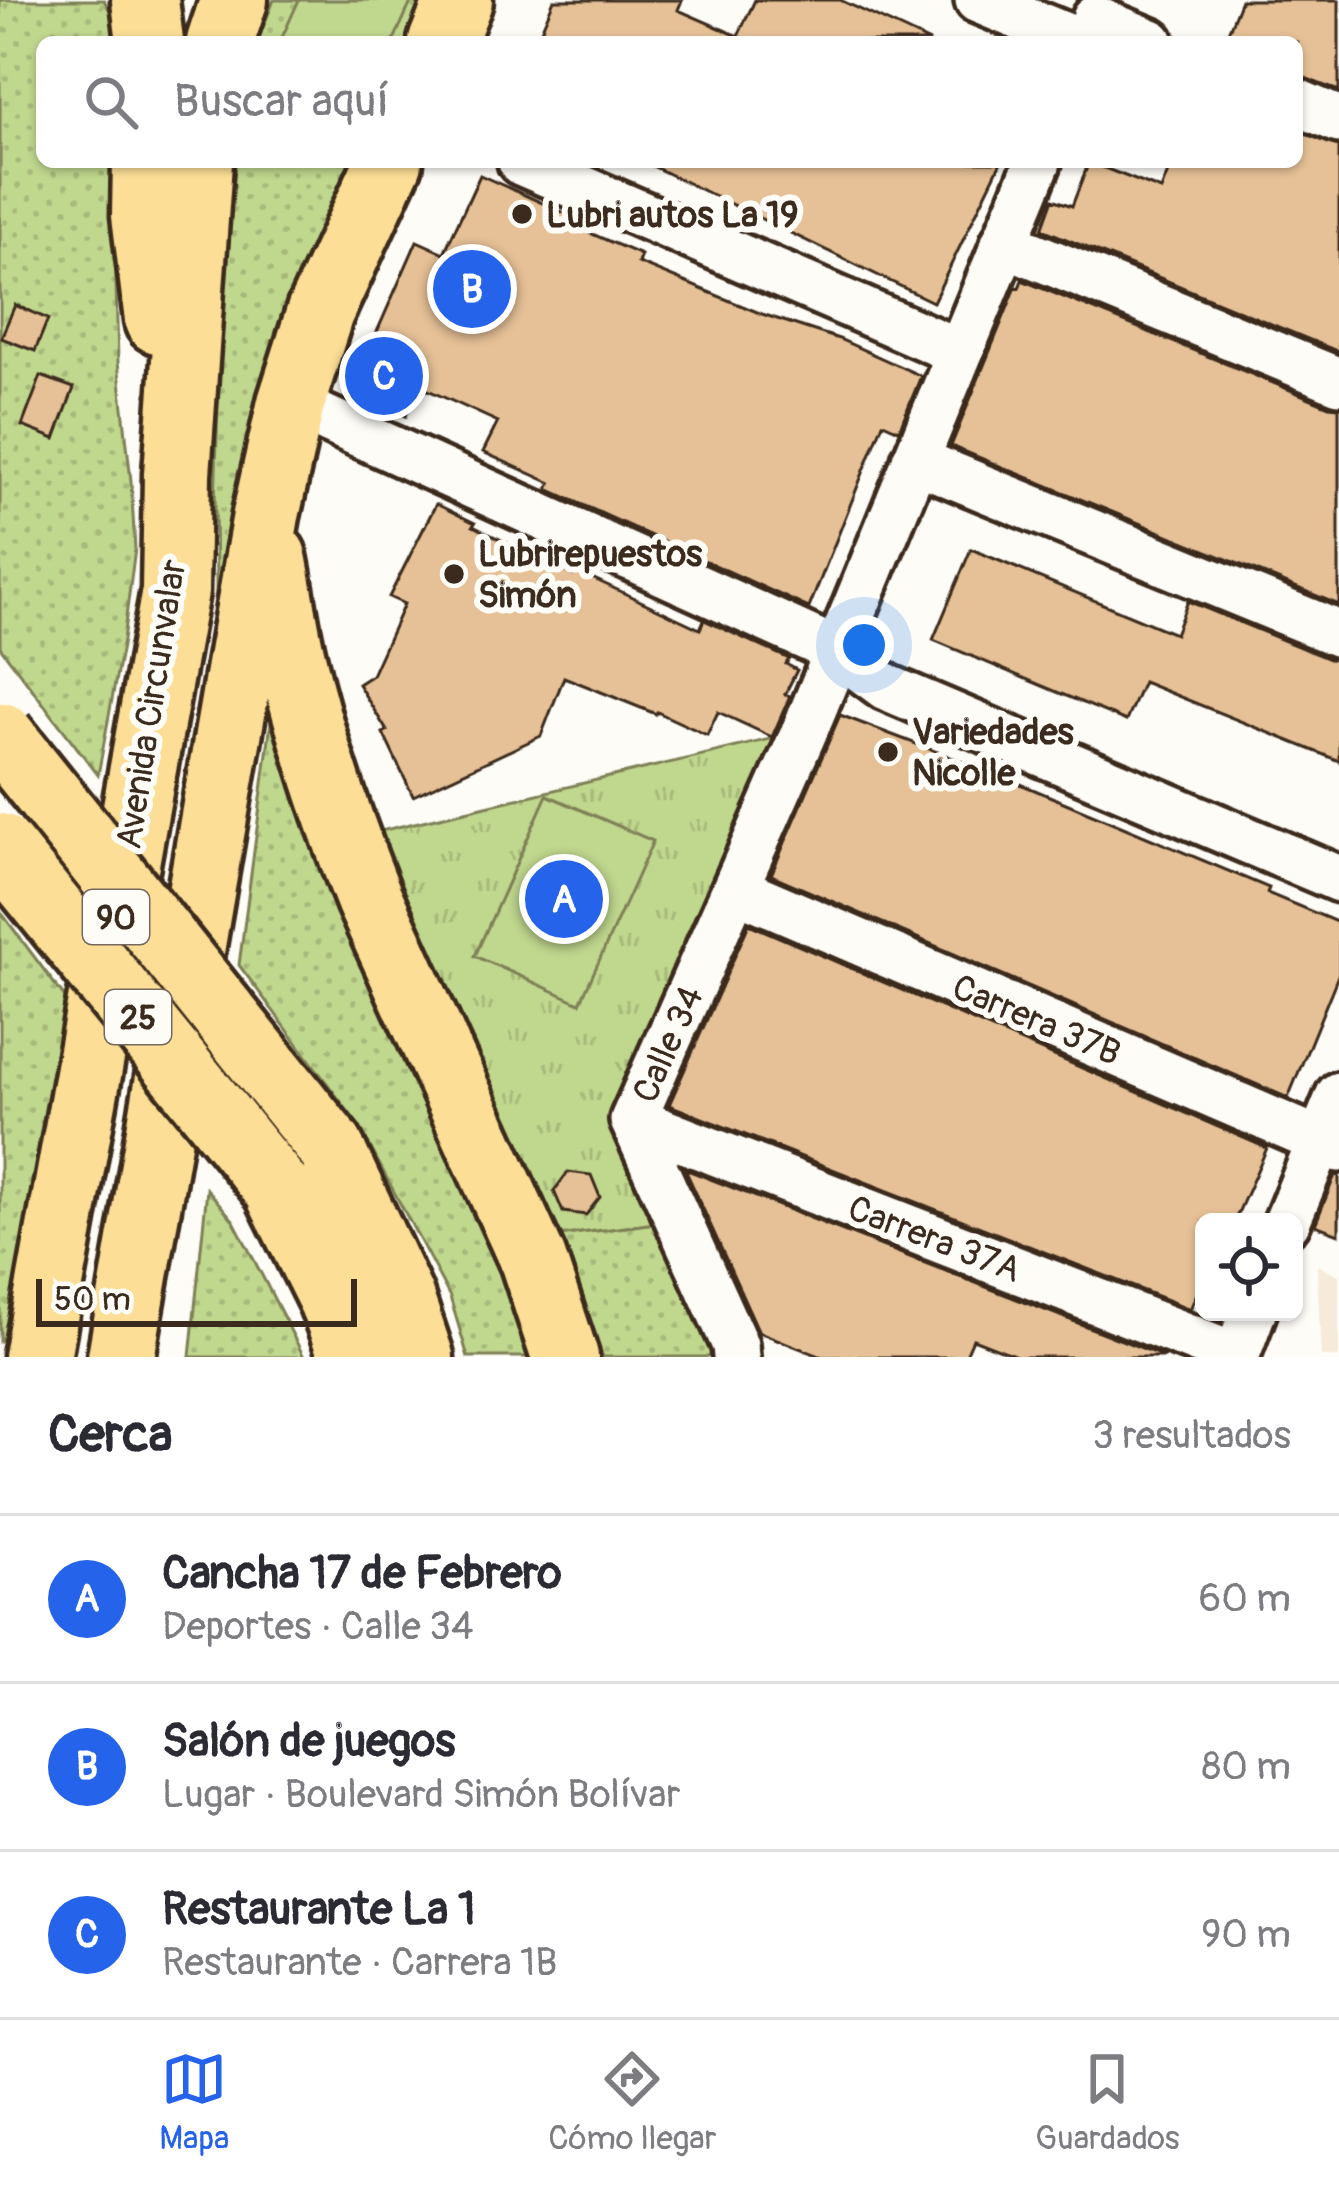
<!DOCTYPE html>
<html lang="es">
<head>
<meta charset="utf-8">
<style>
	body { margin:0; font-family:Pangolin,sans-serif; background:#f2f2f3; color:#2b2b33 }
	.controls { position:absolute; right:36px; bottom:36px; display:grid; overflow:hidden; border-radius:18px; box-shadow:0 3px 9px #0004 }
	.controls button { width:108px; height:108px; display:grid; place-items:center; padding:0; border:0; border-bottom:3px solid #e1e1e2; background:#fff; color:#2b2b33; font:60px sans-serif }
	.scale { position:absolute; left:36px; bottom:30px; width:321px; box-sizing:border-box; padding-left:12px; border:6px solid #3b2a1e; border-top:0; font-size:33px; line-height:42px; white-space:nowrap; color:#3b2a1e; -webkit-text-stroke:9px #fdfcf7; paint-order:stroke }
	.you { position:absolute; left:864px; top:645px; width:42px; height:42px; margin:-30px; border:9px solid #fff; border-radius:50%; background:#1a73e8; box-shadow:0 0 0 18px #1a73e833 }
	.badge { display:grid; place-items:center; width:78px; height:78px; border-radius:50%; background:#2563eb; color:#fff; font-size:39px; font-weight:700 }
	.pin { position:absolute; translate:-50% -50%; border:6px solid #fff; box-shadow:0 3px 12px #0006 }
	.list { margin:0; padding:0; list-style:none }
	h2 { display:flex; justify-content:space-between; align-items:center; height:156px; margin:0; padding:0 48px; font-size:51px }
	h2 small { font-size:39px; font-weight:400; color:#7c7c81 }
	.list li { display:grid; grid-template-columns:78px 1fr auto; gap:36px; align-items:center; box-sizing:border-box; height:168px; padding:0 48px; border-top:3px solid #e1e1e2 }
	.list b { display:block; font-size:45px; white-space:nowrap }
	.list p { margin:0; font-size:39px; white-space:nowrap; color:#7c7c81 }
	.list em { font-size:39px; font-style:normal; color:#7c7c81 }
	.icon { flex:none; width:66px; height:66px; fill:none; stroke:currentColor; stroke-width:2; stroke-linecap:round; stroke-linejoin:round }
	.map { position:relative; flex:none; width:1339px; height:1357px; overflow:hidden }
	.search { position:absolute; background:#fff; box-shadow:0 3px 9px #0004; left:36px; right:36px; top:36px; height:132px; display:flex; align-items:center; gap:30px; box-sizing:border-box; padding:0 42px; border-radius:18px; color:#7c7c81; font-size:45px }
	.sheet { height:660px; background:#fff }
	nav { display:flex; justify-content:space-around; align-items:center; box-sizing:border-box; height:168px; border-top:3px solid #e1e1e2; background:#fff; font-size:33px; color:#7c7c81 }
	nav a { display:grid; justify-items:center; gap:6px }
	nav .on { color:#2563eb }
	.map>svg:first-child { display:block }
	.built { fill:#f6eada }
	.grass { fill:url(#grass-dots); stroke:#7e8056; stroke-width:3 }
	.park { fill:url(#park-tufts); stroke:#7e8056; stroke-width:3 }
	.pitch { fill:#c0d78e; stroke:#7e8056; stroke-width:3 }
	.building { fill:#e6c197; stroke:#3b2a1e; stroke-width:3 }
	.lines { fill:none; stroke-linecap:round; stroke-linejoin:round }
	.street-casing { stroke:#3b2a1e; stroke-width:54 }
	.highway-casing { stroke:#3b2a1e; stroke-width:75 }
	.street { stroke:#fdfcf7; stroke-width:45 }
	.highway { stroke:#fcde96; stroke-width:66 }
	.highway-bridge-casing { stroke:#3b2a1e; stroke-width:75; stroke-linecap:butt }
	.highway-bridge { stroke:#fcde96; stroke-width:66 }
	.poi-dot { fill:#3b2a1e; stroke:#fdfcf7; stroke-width:4.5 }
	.labels { text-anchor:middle; stroke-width:12; stroke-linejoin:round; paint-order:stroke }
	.shield { fill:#fdfcf7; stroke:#75695f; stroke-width:3 }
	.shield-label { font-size:33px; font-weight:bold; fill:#3b2a1e }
	.poi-label { font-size:36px; font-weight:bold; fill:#3b2a1e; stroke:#fdfcf7; text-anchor:start }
	.street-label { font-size:36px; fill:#3b2a1e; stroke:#fdfcf7 }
</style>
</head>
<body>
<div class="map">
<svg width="1339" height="1357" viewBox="0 0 1339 1357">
	<defs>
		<pattern id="grass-dots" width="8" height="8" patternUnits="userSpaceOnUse" patternTransform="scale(3)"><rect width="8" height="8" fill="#c0d78e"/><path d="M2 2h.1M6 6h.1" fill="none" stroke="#a6b97a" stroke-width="1.8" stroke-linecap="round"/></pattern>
		<pattern id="park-tufts" width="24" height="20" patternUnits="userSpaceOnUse" patternTransform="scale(3)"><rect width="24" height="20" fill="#c0d78e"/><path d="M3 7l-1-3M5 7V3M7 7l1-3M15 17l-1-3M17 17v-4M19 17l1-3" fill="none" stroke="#a6b97a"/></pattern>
	</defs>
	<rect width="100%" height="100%" fill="#fdfcf7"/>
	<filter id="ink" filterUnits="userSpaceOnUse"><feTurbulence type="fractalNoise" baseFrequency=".00833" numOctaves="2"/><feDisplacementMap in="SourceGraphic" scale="24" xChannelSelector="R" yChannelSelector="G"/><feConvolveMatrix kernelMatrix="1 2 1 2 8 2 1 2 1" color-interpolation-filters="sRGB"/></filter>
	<g filter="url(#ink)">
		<path class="built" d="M1317,1265l22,10v82h-18z"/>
		<path class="grass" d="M0,0h104l6,11 7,31h-75v120h71l5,200 13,119 4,68 -12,91 -25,135 -98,-128z
			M274,0h157l-17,42h-157z
			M225,162h139l-147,507 -2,-164z
			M272,715l136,334 132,308h-72l-18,-60 -91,-171 -120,-161z
			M0,911l65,87 -46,304 -14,34 -5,5z
			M207,1189l27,32 70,136h-114z
			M655,1223l60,134h-112l-45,-121z"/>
		<path class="park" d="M796,733l-180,381 39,109 -97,13 -182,-404z"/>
		<path class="pitch" d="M299,0h113l-19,42h-113z
			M547,795l106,46 -73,162 -105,-47z"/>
		<path class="building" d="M554,0h128l-4,10 60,26 17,-36h85l90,42h-394z
			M1241,0h98v91l-42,-15v-34h-73z
			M1297,131l42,15v206l-297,-123 11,-30 19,7 17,-44 72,28 11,-28h125z
			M644,162h357l-68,140z
			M480,175l100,45 -4,7 65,28 -3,8 124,51 77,25 82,37 -22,54 -16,-7 -74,185 -261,-119 3,-6 -68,-31 15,-30 -79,-36 -13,30 -55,-25 66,-150 27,12z
			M1022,280l307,126 10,1v198l-388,-159 65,-159 3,1z
			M15,305l33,14 -13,32 -34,-13z
			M41,376l33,12 -19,51 -33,-13z
			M436,504l39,19 -2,3 100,49 2,-5 125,59 4,-9 85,39 -3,5 11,6 -12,24 5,2 -18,41 -54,-25 -11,23 -50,-23 -1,2 -92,-37 -23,59 -128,60 -30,-63 4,-2 -29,-47 14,-9 32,-71 -15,-7z
			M971,549l204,85 13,-33 141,58 10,1v101l-196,-79 -17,39 -193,-81z
			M840,715l171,65 258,108 -2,5 72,30v50l-51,125 -517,-223z
			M749,924l518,224 -33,74h-30v56l-14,31 -521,-204z
			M685,1169l480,188h-146l-46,-18 -8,18h-143l-63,-25z
			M568,1172l23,3 9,22 -14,18 -23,-3 -9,-21z
			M1335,1175l4,1v58l-24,-9z"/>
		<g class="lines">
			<defs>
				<path id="street" d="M978,0l102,42
					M1095,19l56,23
					M1297,102l42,18
					M521,162l438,190
					M1004,243l335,138
					M291,403l546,248 49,36 453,192
					M915,460l424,174
					M736,889l603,260
					M633,1120l604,236
					M1287,1222l52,-127
					M736,1357l-1,-12 -102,-225 172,-390 233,-568
					M1236,1357l17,-45"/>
				<path id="highway" d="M145,0l5,42
					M220,42l14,-42
					M442,42l17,-42
					M146,162l-1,53 13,105
					M273,557c7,34 11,68 19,101 19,83 46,162 77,241l164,361 32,97
					M330,1147l70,150 20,60
					M276,1187l56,113 21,57
					M37,1357l138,-766 2,-117 22,-312
					M121,1357l145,-842 25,-112 29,-91 69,-150"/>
			</defs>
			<use href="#street" class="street-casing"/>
			<use href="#highway" class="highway-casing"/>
			<use href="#street" class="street"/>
			<use href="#highway" class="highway"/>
			<defs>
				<path id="highway-bridge" d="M1,736l329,411
					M0,847l276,340"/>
			</defs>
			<use href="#highway-bridge" class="highway-bridge-casing"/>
			<use href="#highway-bridge" class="highway-bridge"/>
		</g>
	</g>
	<g class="poi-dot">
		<circle cx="522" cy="214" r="12"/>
		<circle cx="454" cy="574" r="12"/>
		<circle cx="888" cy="752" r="12"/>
	</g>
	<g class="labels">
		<g class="shield">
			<rect x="83" y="890" width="66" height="54" rx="9"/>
			<rect x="105" y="990" width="66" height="54" rx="9"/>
		</g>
		<g class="shield-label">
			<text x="116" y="929">90</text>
			<text x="138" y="1029">25</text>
		</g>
		<g class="poi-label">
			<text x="546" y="227">Lubri autos La 19</text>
			<text x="478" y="566">Lubrirepuestos<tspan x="478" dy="41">Simón</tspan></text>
			<text x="912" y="744">Variedades<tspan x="912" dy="41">Nicolle</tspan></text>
		</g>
		<g class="street-label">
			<text transform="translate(150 704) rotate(-81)" y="13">Avenida Circunvalar</text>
			<text transform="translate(1037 1019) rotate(23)" y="13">Carrera 37B</text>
			<text transform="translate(667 1044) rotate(-66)" y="13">Calle 34</text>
			<text transform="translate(935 1238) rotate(21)" y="13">Carrera 37A</text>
		</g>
	</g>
</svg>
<div class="controls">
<button><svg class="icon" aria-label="locate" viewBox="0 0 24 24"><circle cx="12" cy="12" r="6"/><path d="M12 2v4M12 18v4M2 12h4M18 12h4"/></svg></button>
</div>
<div class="scale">50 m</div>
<div class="you"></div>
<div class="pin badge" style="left:564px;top:899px">A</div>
<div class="pin badge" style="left:472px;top:289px">B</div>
<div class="pin badge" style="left:384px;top:376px">C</div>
<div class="search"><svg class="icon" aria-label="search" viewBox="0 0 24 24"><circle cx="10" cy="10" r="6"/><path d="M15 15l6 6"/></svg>Buscar aquí</div>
</div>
<section class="sheet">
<h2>Cerca<small>3 resultados</small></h2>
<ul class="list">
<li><span class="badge">A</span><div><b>Cancha 17 de Febrero</b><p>Deportes · Calle 34</p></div><em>60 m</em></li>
<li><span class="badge">B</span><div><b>Salón de juegos</b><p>Lugar · Boulevard Simón Bolívar</p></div><em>80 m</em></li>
<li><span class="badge">C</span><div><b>Restaurante La 1</b><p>Restaurante · Carrera 1B</p></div><em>90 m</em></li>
</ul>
</section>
<nav>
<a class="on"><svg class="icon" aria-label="map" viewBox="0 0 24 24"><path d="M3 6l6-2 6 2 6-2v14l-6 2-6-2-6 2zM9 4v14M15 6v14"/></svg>Mapa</a>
<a><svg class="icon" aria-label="directions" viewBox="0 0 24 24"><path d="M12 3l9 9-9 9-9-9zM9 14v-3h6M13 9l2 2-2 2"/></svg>Cómo llegar</a>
<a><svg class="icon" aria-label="saved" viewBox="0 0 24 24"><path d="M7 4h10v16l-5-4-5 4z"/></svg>Guardados</a>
</nav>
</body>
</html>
